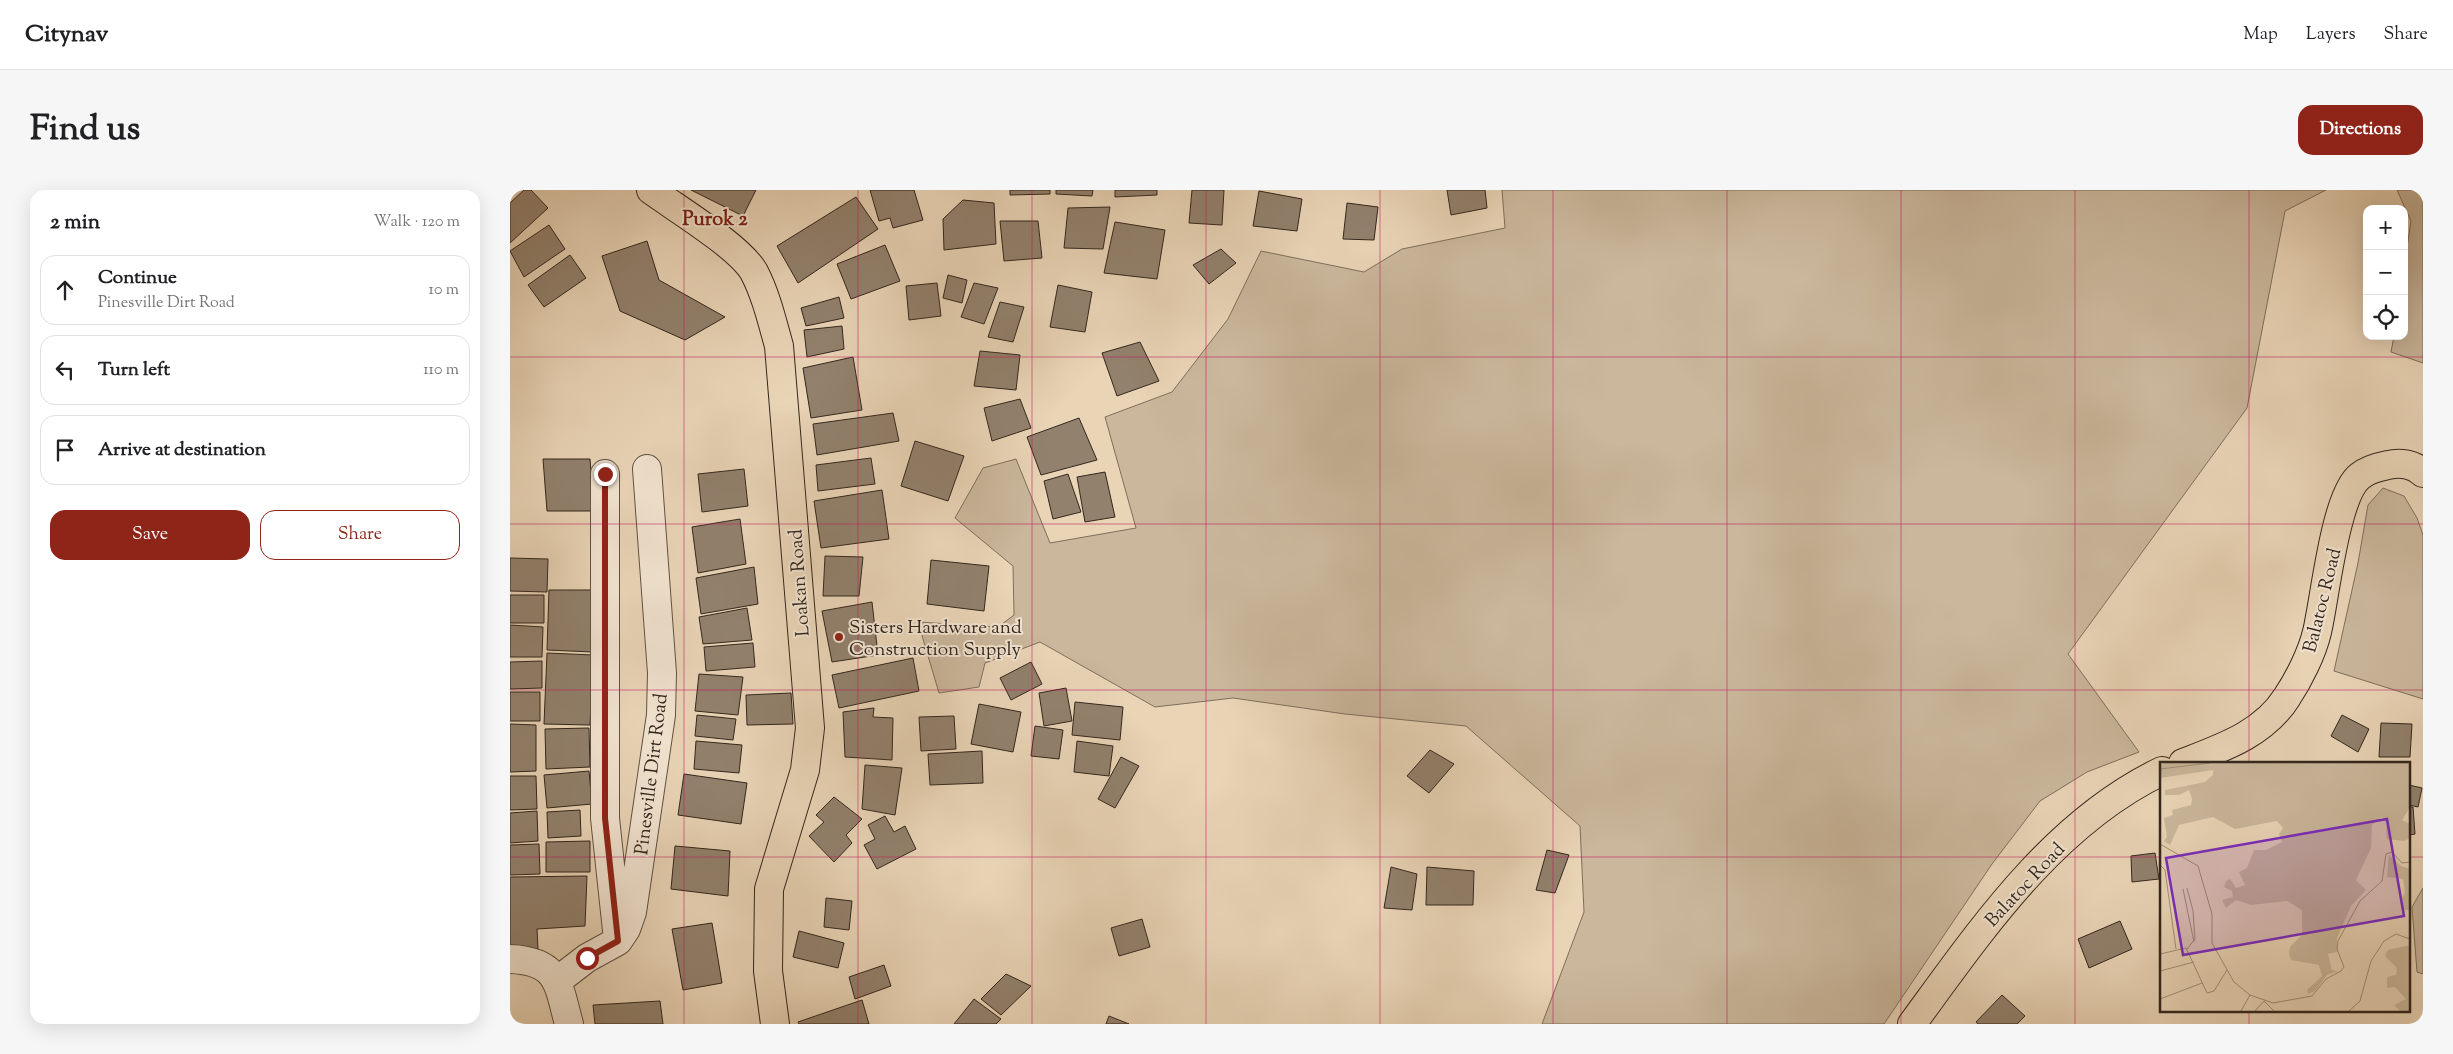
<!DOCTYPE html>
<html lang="en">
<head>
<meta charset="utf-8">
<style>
	body { margin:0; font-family:"Sorts Mill Goudy",serif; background:#f6f6f6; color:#202124 }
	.controls { position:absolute; right:15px; top:15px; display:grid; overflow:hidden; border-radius:10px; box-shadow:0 5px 20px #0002 }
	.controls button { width:45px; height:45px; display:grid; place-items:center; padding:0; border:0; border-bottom:1px solid #e0e0e0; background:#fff; color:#202124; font:25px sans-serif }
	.stop { position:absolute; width:15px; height:15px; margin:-11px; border:4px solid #8f2418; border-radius:50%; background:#fff }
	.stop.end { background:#8f2418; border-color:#fff; box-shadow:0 1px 5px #0008 }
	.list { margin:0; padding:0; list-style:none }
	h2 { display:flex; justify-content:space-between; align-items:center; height:65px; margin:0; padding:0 20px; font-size:21px }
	h2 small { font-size:16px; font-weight:400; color:#757577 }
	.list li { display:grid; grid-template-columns:32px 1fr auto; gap:15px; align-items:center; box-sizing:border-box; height:70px; margin:0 10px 10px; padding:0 10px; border:1px solid #e0e0e0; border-radius:15px }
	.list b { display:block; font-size:19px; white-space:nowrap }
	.list p { margin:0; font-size:16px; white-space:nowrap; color:#757577 }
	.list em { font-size:16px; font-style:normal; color:#757577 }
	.actions { display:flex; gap:10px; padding:15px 20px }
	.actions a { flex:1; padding:11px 0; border:1px solid #8f2418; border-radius:15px; text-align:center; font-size:18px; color:#8f2418 }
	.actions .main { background:#8f2418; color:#fff }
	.icon { flex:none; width:28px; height:28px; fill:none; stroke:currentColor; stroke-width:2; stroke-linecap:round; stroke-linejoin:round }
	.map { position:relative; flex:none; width:1913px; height:834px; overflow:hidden; border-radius:15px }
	header { display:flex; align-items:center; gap:30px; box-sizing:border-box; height:70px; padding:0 25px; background:#fff; border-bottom:1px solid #e0e0e0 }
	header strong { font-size:24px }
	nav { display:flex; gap:28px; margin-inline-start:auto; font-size:18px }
	.intro { display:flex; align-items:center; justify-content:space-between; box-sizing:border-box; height:120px; padding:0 30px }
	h1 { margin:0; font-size:35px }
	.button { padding:12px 22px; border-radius:15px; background:#8f2418; color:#fff; font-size:18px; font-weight:700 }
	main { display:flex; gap:30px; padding:0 30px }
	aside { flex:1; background:#fff; border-radius:15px; box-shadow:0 5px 20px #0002 }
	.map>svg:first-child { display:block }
	.green { fill:#cab79c; stroke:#7e6f5d }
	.building { fill:#92816d; stroke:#33271e }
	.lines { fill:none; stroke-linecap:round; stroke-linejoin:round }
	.minor-casing { stroke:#605244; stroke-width:30 }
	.major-casing { stroke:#33271e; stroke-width:30 }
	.minor { stroke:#f1e3d0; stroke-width:28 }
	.major { stroke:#e9d4b6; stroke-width:28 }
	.route { stroke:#8f2418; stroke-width:6 }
	.grid { fill:none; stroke:#c2185b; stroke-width:1; stroke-opacity:0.55 }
	.poi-dot { fill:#8f2418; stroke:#f1e3d0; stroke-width:2 }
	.labels { text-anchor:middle; stroke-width:4; stroke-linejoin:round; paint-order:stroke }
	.street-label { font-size:19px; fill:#33271e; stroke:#f1e3d0 }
	.poi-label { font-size:19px; fill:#33271e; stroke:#f1e3d0; text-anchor:start }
	.neighbourhood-label { font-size:20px; font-weight:bold; fill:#7a1f14; stroke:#f1e3d0 }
	.inset-road { fill:none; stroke:#a08f79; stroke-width:1 }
	.view { fill:#7b2cbf; fill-opacity:0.15; stroke:#7b2cbf; stroke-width:2.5 }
	.inset-edge { fill:none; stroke:#33271e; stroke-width:2.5 }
</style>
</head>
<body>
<header>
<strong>Citynav</strong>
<nav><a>Map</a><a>Layers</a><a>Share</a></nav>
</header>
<div class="intro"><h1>Find us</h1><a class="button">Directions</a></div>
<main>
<aside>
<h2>2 min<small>Walk · 120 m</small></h2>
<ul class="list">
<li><svg class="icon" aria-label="ahead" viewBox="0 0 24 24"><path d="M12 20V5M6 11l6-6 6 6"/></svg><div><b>Continue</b><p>Pinesville Dirt Road</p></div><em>10 m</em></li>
<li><svg class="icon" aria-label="left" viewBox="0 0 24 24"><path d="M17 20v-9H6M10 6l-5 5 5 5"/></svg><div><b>Turn left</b></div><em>110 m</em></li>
<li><svg class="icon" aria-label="arrive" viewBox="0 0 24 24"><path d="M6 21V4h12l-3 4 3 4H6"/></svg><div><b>Arrive at destination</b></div></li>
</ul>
<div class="actions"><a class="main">Save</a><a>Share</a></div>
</aside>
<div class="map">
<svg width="1913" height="834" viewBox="0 0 1913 834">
	<rect width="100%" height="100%" fill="#e9d4b6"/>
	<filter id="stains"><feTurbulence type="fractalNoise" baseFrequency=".004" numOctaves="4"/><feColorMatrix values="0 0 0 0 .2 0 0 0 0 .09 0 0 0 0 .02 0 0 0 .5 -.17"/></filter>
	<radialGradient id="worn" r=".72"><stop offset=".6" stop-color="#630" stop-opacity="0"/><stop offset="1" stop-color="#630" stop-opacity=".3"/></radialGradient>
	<path class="green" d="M992,0h824l-41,21 -38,197 -179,246 71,98 -52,20 -47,29 -48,63 -108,160h-342l42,-112 -4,-86 -114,-100 -121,-12 -112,-16 -78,9 -115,-65 -55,21 -6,24 -40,6 -21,-71 80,5 16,-12 -1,-49 -58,-48 28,-50 33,-9 34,84 86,-15 -31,-111 67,-25 56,-73 33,-68 103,21 38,-23 103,-21z
		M1887,0h26v173l-32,-11 3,-16h10v-69l7,-46z
		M1873,298l21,8 13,22 6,17v164l-89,-28 24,-108 10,-58z
		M1913,698v86l-6,-2 -5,-65z"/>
	<path class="building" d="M14,0h7l17,18 -38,35v-40z
		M181,0h65l-13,26z
		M360,0h44l9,30 -30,8 -3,-10 -11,3z
		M500,0h40v4l-40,1z
		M546,0h37l-1,6 -36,-2z
		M605,0h42v5l-42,2z
		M682,0h32l-2,35 -33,-2z
		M937,0h38l2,18 -36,7z
		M749,1l43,8 -5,32 -44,-5z
		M346,7l22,32 -80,54 -21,-37z
		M453,10l31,3 2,41 -52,6 -1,-31z
		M837,13l31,4 -4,33 -31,-1z
		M600,17l-7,42 -39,-1 4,-40z
		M490,31h38l4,37 -38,3z
		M605,32l50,8 -8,49 -53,-6z
		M39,35l16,24 -41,28 -14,-26z
		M137,51l12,39 66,37 -40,23 -65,-29 -18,-55z
		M375,55l15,36 -49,18 -14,-35z
		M711,59l15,14 -27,21 -16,-19z
		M60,65l16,23 -42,29 -16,-22z
		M438,85l19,5 -5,23 -19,-5z
		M427,93l4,33 -32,4 -3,-34z
		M464,93l24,5 -14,36 -23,-7z
		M548,95l34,7 -7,40 -35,-5z
		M329,107l5,21 -38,8 -5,-18z
		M490,112l24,5 -11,35 -25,-5z
		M332,136l2,23 -37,8 -3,-27z
		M630,152l19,39 -42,15 -15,-43z
		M470,161l40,4 -4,35 -42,-4z
		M343,167l9,53 -51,8 -8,-50z
		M510,209l11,29 -39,13 -8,-33z
		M383,223l6,28 -82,14 -4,-31z
		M569,228l18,42 -56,15 -14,-38z
		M405,251l49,15 -16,45 -47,-15z
		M361,268l4,26 -57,7 -2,-26z
		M33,269h47l4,52h-47z
		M234,279l4,37 -46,6 -4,-38z
		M595,282l10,45 -30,5 -8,-45z
		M558,284l13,38 -28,7 -9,-38z
		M372,300l7,49 -68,9 -7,-47z
		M230,329l6,45 -48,9 -6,-46z
		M315,366l38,1 -4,39h-36z
		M0,368l38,1 -1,33 -37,-1z
		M421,370l58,6 -5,45 -57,-7z
		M244,377l4,37 -57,10 -5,-36z
		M39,400h46l-2,62 -46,-2z
		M0,405h34v28h-34z
		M362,412l6,53 -46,7 -10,-51z
		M237,418l5,32 -49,4 -4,-27z
		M0,435l33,2 -1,30h-32z
		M243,453l2,24 -49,4 -2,-24z
		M37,463l46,2 -3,70 -46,-1z
		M403,468l6,33 -80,17 -7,-33z
		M32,471v27l-32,1v-27z
		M521,472l11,22 -31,16 -11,-22z
		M189,484l44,3 -5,38 -43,-4z
		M556,498l6,33 -28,5 -5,-33z
		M0,502h30v29h-30z
		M281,503l2,31 -46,1 -1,-30z
		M565,512l48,5 -3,33 -48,-5z
		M469,514l42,8 -8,40 -42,-8z
		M364,518l-1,9 20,1 -1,42 -47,-3 -2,-45z
		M187,525l39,4 -3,21 -38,-4z
		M1832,525l27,14 -11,23 -27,-16z
		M444,526l2,33 -35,2 -2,-34z
		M1871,533l31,1 -2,33h-31z
		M0,534l26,1v46l-26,1z
		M525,536l28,4 -4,29 -28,-3z
		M79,538l1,39 -44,2 -1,-40z
		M186,551l46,4 -3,28 -45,-4z
		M567,551l36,5 -4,30 -35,-4z
		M920,560l24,14 -25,29 -22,-17z
		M472,561l1,32 -53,2 -2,-31z
		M611,567l18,9 -24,42 -17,-9z
		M355,575l37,3 -7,47 -33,-6z
		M79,581l3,33 -45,4 -3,-33z
		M174,584l63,9 -6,41 -63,-9z
		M0,586h26l1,33 -27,1z
		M1899,595l13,3 -4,19 -9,-2z
		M324,607l28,22 -16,16 6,8 -18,19 -25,-26 15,-14 -8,-7z
		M1899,617h4l2,27 -6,1z
		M70,620l1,26 -33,2 -1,-26z
		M27,621l1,30 -28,2v-30z
		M375,626l9,16 11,-6 11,23 -39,20 -13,-24 11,-6 -7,-14z
		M80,651v31h-44v-30z
		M29,654l1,30 -30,1v-30z
		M165,656l55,5 -2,45 -57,-7z
		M1037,660l22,5 -14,38 -19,-3z
		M1645,663l4,26 -27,3 -1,-26z
		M881,677l26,7 -5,36 -28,-2z
		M917,677l47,4 -1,34h-47z
		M77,686l-2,50 -48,3 1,20 -28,-1v-71z
		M316,708l26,3 -3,29 -25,-3z
		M632,729l8,28 -31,9 -8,-28z
		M1610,731l12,28 -43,19 -11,-29z
		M202,733l10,60 -39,7 -11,-61z
		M289,741l45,12 -6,25 -45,-11z
		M374,775l7,21 -36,13 -6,-22z
		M496,784l25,12 -30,29 -20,-16z
		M1492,805l23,21 -8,8h-39l-2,-2z
		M464,809l27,20 -5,5h-42z
		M352,810l7,24h-70l-1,-2z
		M150,811l3,23h-68l-2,-19z
		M599,826l20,8h-23z"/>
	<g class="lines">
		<defs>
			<path id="minor" d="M95,284v344l13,122
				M0,769c49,2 48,25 59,65
				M47,791l30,-23 31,-17 8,-12 6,-17 29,-197 1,-42 -15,-204"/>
			<path id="major" d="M141,0c26,19 89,57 103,82 12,23 18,49 25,74l31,382 -5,42 -36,119 -1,82 7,53
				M1673,573c39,-15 81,-29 104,-66 12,-18 25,-44 30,-65 8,-33 18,-137 43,-156 7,-6 18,-9 28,-11 12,-3 26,-1 35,8
				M1402,834c69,-94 141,-201 250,-253"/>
		</defs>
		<use href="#minor" class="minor-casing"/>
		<use href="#major" class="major-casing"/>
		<use href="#minor" class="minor"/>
		<use href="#major" class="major"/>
	</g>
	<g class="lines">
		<path class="route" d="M77,768l31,-17 -13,-123v-344"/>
	</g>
	<path class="grid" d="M174,0v834M348,0v834M522,0v834M696,0v834M870,0v834M1043,0v834M1217,0v834M1391,0v834M1565,0v834M1739,0v573M0,167h1913M0,334h1913M0,500h1913M0,667h1652M1899,667h14M1739,820v14"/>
	<circle class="poi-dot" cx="329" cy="447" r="5"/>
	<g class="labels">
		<g class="street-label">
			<text transform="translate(288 393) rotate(-94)" y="7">Loakan Road</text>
			<text transform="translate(1811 410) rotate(-76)" y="7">Balatoc Road</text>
			<text transform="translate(140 584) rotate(-83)" y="7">Pinesville Dirt Road</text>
			<text transform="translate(1514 694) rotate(-47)" y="7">Balatoc Road</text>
		</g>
		<g class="poi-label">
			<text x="339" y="443">Sisters Hardware and<tspan x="339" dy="22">Construction Supply</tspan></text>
		</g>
		<g class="neighbourhood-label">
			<text x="205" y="35">Purok 2</text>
		</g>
	</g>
	<g transform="translate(1650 572)">
		<rect width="250" height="250" fill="#e9d4b6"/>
		<path d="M5,1h245v44l-8,13 8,4v14l-6,3 -17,-2 -1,-16 -4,-6 -10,8 -1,23 -15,32 10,10 -15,16 -14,32v14l-9,2 4,16 6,1 -11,4 -12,16 -7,3 -1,-4 15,-14 -3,-11 -28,-5 -2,-6 1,-7 12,-12v-25l-15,-9 -36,4 -15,-5 -10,8 -4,-8 11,-3 -1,-6 -8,-4 2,-6 4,-2 6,9 9,-3 -6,-13 8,-4 7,-18h12l16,-8 -3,-8 4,-6 -6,-7 -42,8 -22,-12 -34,8 -9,20 -6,-4 3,-4 -3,-19 9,-3 -1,-5 19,-5 1,-6 -3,-9 -10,5h-14v-5l40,-8 8,-7v-5l-53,8v-13zM229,93l12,11 9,3v41h-8l-2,-8 5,-10 -2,-13 -16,-2zM250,183v66h-10l-6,-6 12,-6 -11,-12 -8,1v-11l9,-2 1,-7 -12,-12 3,-6z" fill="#cab79c"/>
		<path class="inset-road" d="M0,7l50,-6M0,82l38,22 14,48v29l22,39 16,13 23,8 39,-7 14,-17 15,-8 3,-4 -7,-18 1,-8 22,-40 22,-20 4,-27 6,-2 10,11 8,-1M0,103l5,5 11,79M27,126l6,23 2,28 -8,10M23,127l11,53M0,192l26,-6 21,45 7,-2 13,-21M0,209l34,-9M0,237l42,-16M81,249l9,-16M95,249l9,-10 10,10M189,249l11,-10 11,-40 13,-20 12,-7 14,5"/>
		<path class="view" d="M227,57l17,97 -221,39 -17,-97z"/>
		<rect width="250" height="250" class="inset-edge"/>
	</g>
	<rect width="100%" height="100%" filter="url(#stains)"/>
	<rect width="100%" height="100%" fill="url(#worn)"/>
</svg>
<div class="controls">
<button>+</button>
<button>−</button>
<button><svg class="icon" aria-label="locate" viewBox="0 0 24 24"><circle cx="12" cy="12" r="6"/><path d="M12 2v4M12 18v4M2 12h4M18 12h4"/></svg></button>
</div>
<div class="stop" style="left:77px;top:768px"></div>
<div class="stop end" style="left:95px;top:284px"></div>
</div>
</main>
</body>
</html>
